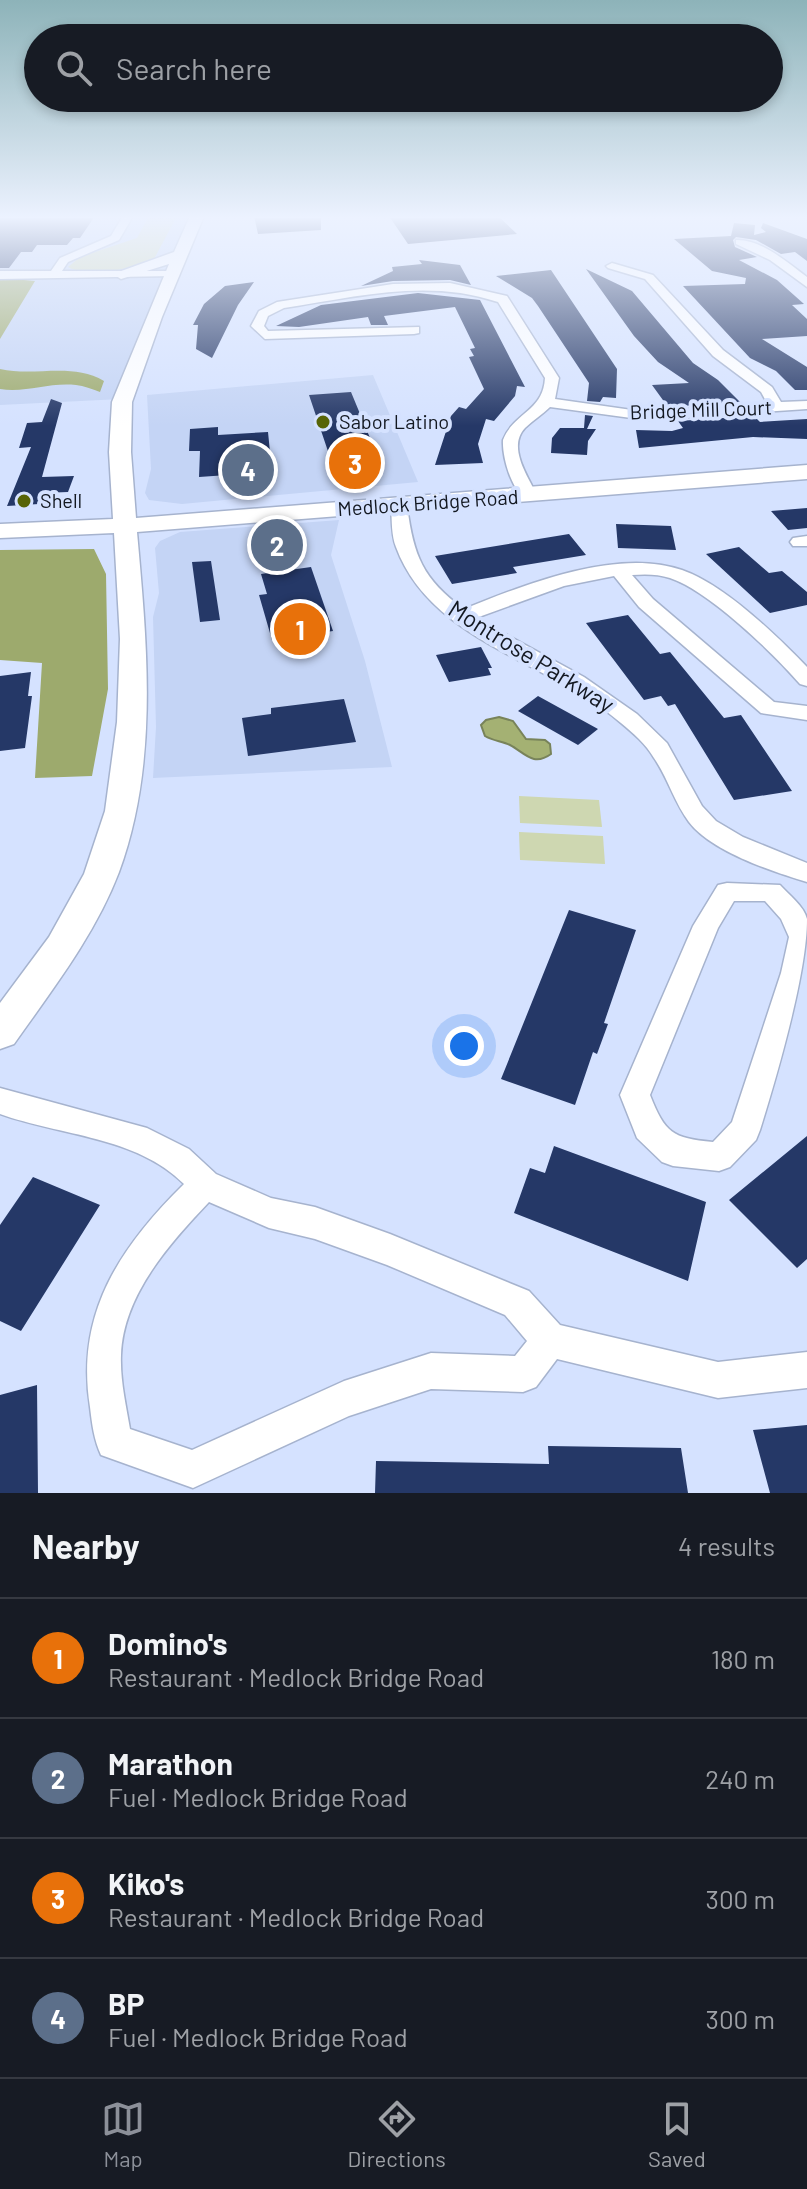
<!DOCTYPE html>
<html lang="en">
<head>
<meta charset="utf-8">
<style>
	body { margin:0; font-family:Barlow,sans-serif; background:#242831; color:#f1f3f6 }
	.you { position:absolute; left:464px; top:1046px; width:28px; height:28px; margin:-20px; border:6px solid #fff; border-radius:50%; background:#1a73e8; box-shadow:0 0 0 12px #1a73e833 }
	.badge { display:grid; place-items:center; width:52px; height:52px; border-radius:50%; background:#8c9099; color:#fff; font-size:26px; font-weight:700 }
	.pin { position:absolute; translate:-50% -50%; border:4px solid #fff; box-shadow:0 2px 8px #0006 }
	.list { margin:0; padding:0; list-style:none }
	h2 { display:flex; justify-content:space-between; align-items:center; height:104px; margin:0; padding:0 32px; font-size:34px }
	h2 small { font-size:26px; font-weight:400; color:#9ea1a6 }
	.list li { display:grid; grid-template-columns:52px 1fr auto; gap:24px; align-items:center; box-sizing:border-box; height:120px; padding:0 32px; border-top:2px solid #363941 }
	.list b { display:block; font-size:30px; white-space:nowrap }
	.list p { margin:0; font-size:26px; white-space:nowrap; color:#9ea1a6 }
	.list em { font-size:26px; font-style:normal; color:#9ea1a6 }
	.icon { flex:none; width:44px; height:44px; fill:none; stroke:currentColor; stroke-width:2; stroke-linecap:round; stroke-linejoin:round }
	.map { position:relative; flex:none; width:807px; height:1493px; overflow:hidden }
	.search { position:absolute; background:#171b24; box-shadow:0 4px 12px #0003; left:24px; right:24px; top:24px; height:88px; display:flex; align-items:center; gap:20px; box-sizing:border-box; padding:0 28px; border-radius:44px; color:#9ea1a6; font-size:30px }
	.sheet { height:584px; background:#171b24 }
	nav { display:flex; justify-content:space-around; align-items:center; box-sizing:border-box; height:112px; border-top:2px solid #363941; background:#171b24; font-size:22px; color:#9ea1a6 }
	nav a { display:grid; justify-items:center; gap:4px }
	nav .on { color:#8c9099 }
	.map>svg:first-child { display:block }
	.built { fill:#c4d4f5 }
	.green { fill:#ced7b1 }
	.forest { fill:#9daa6d }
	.water { fill:#a4b173; stroke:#78835a; stroke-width:2 }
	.building { fill:#253867 }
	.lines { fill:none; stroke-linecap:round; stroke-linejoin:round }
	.street-casing { stroke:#a6b3ce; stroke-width:3 }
	.secondary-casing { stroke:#a6b3ce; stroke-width:3 }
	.street { fill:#fff; fill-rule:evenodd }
	.secondary { fill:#fff; fill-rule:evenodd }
	.poi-dot { fill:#576407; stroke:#d5e2ff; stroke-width:3 }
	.labels { text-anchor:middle; stroke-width:8; stroke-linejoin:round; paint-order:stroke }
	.far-street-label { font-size:20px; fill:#131821; stroke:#d5e2ff }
	.far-poi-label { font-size:20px; fill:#131821; stroke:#d5e2ff; text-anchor:start }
	.street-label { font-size:24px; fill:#131821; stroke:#d5e2ff }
</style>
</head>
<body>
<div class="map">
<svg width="807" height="1493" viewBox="0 0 807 1493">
	<rect width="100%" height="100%" fill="#d5e2ff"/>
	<path class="built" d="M0,216h197l-76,183 -121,6z
		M373,375l45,107 -236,22 -33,-4 -4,-7 6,-24 -4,-74z
		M339,520l-8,35 34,106 27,106 -239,11 3,-51 -3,-110 6,-24 -4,-45 5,-7 20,-9z"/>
	<path class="green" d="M149,216h28l-23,43c-25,9 -61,21 -86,8l12,-10 57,-19z
		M519,796l80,4 3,27 -82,-4z
		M519,832l84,4 2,28 -85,-4z"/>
	<path class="forest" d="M0,278l35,3 -35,58z
		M0,369c35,8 72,-7 104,12l-4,11c-8,-3 -16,-6 -24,-7 -27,-3 -49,8 -76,4z
		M94,549l12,25 2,115 -16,87 -57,2 7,-115 -42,-3v-110z"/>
	<path class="water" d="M499,717l14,4 13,18 19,1 5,4 1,10c-18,13 -26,-1 -41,-9 -8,-4 -17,-4 -25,-9l-4,-11 5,-5z"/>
	<path class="building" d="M0,216h95l-15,22h-7l-6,7h-30l-5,7h-11l-12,16h-9z
		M254,216h67v14l-63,4z
		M389,216h109l19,18 -109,10z
		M734,223l21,2 -1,10 12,-3 -5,-4 2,-5 44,16v22l-12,-9 -14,2 -25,-14 -20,-3 -3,3 2,7 22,10 -18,3 38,20 27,24 -12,1 15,14v17l-45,3 45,28v23h-12l-19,-19 -26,-13 -67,-72 62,-2 1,-6 -34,-7 -38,-32 57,-3z
		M419,260l41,5 11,20 -21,-5 -57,1 -32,5 32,-15 -1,-4 30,-3z
		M586,269l46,22 61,72 25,17 22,22 -72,5 -16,-22 37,-2 -31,-21 -24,-26z
		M551,270l66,99 -1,29 -13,-1 -3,5 -13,-1 2,-18 -51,-77 -6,-8 -36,-22z
		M254,282l-16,23 -26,53 -16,-9 2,-24h-5l11,-21 21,-18z
		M418,293l62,7 45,87 -8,-1 -2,10 -21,25 -8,-2 -8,25 5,19 -48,2 16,-49 8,-9 7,2 18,-20 -15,-32 5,-1 -4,-7 5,-1 -20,-41 -71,9 4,9h-17l-3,-8 -69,10 -23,-1 45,-21z
		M351,392l31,75 -47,5 -26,-77z
		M51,399l11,4 -20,74 32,-1 -6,16 -26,1 -3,11 -32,2 24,-59 -12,1 8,-25 15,-1z
		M585,415l8,1 -6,13h9l-8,12 -1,14 -36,-2 1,-15 8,-10h24z
		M754,416l6,6 47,-3v20l-54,-2 -114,11 -3,-18 36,1 11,-3 -5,-7z
		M218,427v8l50,-3 4,40 -73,5 1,-26h-11l1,-22z
		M807,508v20l-19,2 -17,-19z
		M616,524l55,2 5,24 -58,-2z
		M569,534l17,21 -73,12 4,6 -65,11 -17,-28z
		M739,547l30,26 13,-2 25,21v13l-37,8 -64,-59z
		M211,561l9,59 -20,2 -8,-60z
		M311,567l22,64 -61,9 -13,-45 8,-1 -6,-20z
		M628,615l32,39 10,-2 54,66 17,-3 51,76 -58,9 -59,-96 -7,2 -7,-10 -17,4 -58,-77z
		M481,647l11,21h-4l3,7 -42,7 -13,-27z
		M31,672l-3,24h4l-7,52 -25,3v-75z
		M538,696l60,33 -20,16 -60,-34z
		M344,699l12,43 -108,14 -6,-38 29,-4v-6z
		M569,910l67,20 -32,93 4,1 -11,30 -4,-2 -18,53 -74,-26z
		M807,1136v123l-10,9 -68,-68z
		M554,1146l152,56 -18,79 -174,-68 16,-45 15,5z
		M33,1177l67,28 -79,126 -21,-10v-96z
		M37,1385l1,108h-38v-98z
		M807,1425v68h-37l-17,-63z
		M548,1446l133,2 7,45h-313l1,-32 173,3z"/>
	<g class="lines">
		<defs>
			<path id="street" d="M123,216h10l-14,24 -51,22 -6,9h108l4,1v4l-174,3v-8h51l9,-13 51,-22z
				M736,240c25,-1 52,23 71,37v10l-37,-27 -34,-16z
				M612,263l41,12 70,75 49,37 9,15 26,-1v8l-161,11 -96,-13c-8,8 -17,13 -25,21 -18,19 3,49 12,67l-8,5c-17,-6 -27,-43 -26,-60 11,-28 40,-28 42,-62l-47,-76c-71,-24 -142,-5 -214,6l-16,8 -4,10 4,5 151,-4v6l-5,1 -149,5 -14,-13 8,-15 18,-9 116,-18 57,-1 57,13 52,82 -4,21 91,13 121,-9 -6,-11 -48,-36 -68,-77 -37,-11 -2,-2z
				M399,500l8,5c6,49 15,74 57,104 60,-24 153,-62 218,-39 43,15 94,65 125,97v19l-7,-2c-27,-31 -91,-93 -130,-106 -12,-4 -25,-4 -38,-3l21,24 121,103 33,4v14l-46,-7 -122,-106 -25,-31 -50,10 -88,32 108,59 53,37 30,29 35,63 14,15 27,16 64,26v19c-34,-10 -96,-31 -118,-60 -15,-20 -21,-44 -35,-64 -8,-14 -21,-25 -33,-35 -72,-62 -190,-81 -225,-176 -5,-12 -4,-29 -5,-42z
				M807,536v10h-14l-3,-4 3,-4z
				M727,883l53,2c9,10 24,21 27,34 0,55 -30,156 -47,211l-4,10 -26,27 -11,4 -46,-5 -11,-4 -25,-24 -17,-43 73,-169 25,-41zM734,901h31l16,18 8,18 -8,36 -49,149 -19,20c-41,-4 -48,-9 -63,-47l68,-167z
				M0,1088l147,40 42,21 27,25 55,24 44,9 75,27 139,57 31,34 158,37 89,-10v36l-89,10 -161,-39 -21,28 -13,5 -92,-3 -82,27 -156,72 -92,-33c-7,-15 -9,-31 -11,-48 -15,-93 30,-160 94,-223 -48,-48 -123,-48 -184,-70zM209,1202l60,26 46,11 72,26 118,50 22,26 -12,15 -84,-3 -87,28 -152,69 -62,-21c-4,-24 -10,-49 -9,-74 2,-60 49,-112 88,-153z"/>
			<path id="secondary" d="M190,216h14l-42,101 -30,85 -1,50 5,66 671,-53v14l-670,53c10,113 22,231 -18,340 -24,63 -67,118 -105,172l-14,5v-46l49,-66 35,-63 21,-63 12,-89 3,-83 -6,-106 -114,5v-14l113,-5 -4,-67 3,-50 57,-138 -48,15 -8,-5 61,-22z"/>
		</defs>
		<use href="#street" class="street-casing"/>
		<use href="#secondary" class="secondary-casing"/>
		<use href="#street" class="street"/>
		<use href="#secondary" class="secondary"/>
	</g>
	<linearGradient id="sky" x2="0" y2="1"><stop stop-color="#8db3b9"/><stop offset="0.51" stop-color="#ecf2ff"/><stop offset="1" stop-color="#ecf2ff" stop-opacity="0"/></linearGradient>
	<rect width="807" height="426" fill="url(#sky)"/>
	<g class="poi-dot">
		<circle cx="323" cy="422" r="8"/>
		<circle cx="24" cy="501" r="8"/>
	</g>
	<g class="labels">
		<g class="far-street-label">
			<text transform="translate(701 410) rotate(-2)" y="7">Bridge Mill Court</text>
			<text transform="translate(428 503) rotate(-4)" y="7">Medlock Bridge Road</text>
		</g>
		<g class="far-poi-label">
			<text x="339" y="429">Sabor Latino</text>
			<text x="40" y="508">Shell</text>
		</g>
		<g class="street-label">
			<text transform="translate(531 657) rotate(32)" y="8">Montrose Parkway</text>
		</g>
	</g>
</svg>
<div class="you"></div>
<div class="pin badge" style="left:300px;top:629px;background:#e8710a">1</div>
<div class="pin badge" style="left:277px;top:545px;background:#5c6f8a">2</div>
<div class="pin badge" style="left:355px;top:463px;background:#e8710a">3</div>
<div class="pin badge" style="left:248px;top:470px;background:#5c6f8a">4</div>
<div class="search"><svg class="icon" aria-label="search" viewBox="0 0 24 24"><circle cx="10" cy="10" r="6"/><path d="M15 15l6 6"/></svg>Search here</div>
</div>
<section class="sheet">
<h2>Nearby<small>4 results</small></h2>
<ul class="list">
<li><span class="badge" style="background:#e8710a">1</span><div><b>Domino's</b><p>Restaurant · Medlock Bridge Road</p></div><em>180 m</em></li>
<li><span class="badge" style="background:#5c6f8a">2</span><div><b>Marathon</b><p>Fuel · Medlock Bridge Road</p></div><em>240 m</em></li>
<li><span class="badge" style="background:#e8710a">3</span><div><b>Kiko's</b><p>Restaurant · Medlock Bridge Road</p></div><em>300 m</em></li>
<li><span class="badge" style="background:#5c6f8a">4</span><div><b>BP</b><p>Fuel · Medlock Bridge Road</p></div><em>300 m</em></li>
</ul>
</section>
<nav>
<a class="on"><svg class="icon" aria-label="map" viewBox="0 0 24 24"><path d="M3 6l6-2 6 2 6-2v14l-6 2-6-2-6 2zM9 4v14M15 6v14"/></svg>Map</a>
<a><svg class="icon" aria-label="directions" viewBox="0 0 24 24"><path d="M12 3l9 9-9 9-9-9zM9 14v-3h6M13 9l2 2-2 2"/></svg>Directions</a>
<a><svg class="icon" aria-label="saved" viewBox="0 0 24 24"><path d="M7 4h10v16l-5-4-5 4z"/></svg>Saved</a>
</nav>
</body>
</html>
